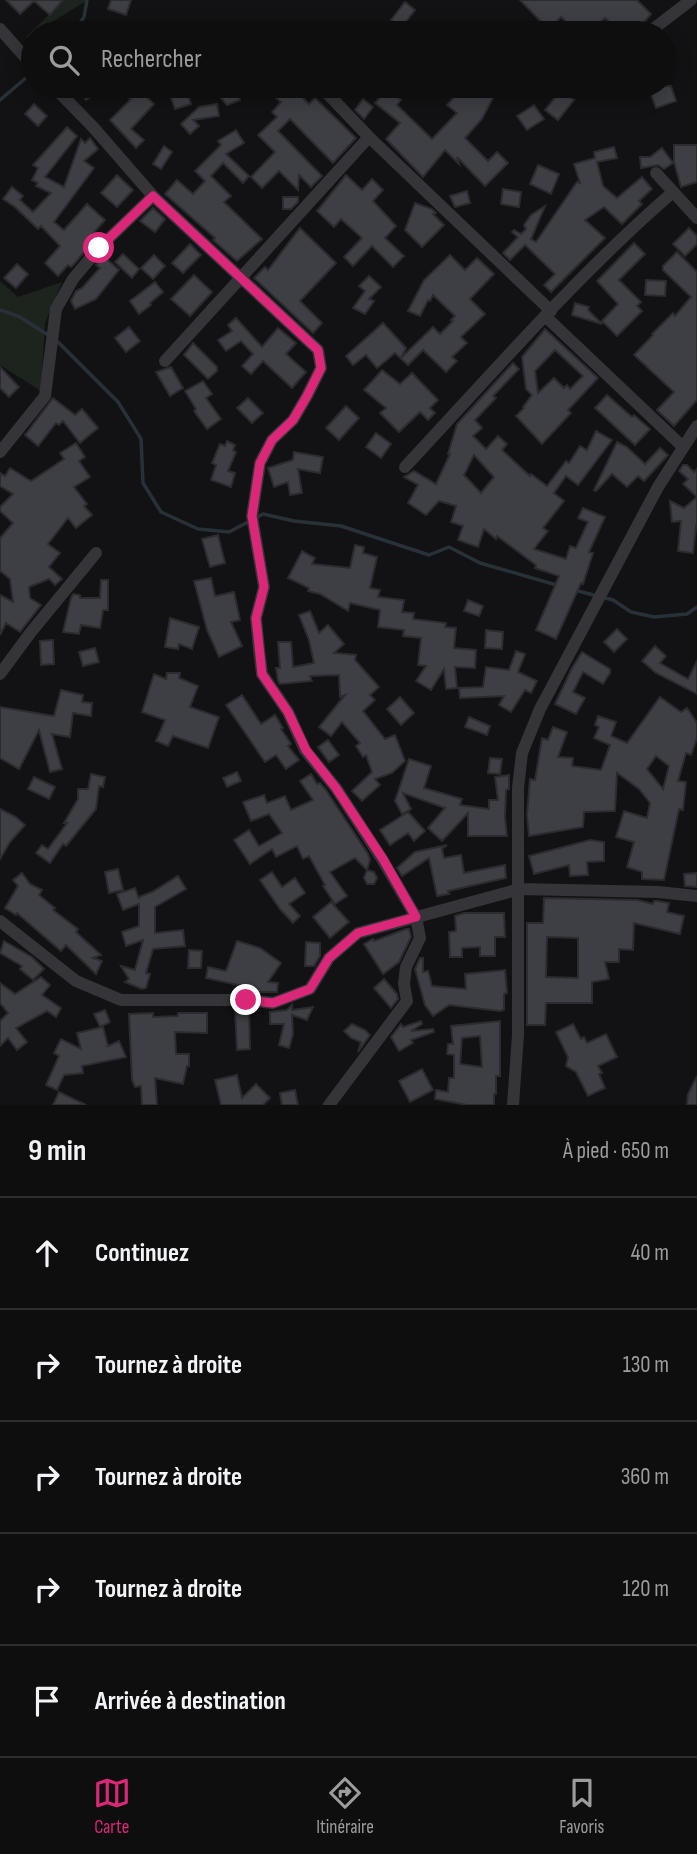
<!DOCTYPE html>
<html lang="fr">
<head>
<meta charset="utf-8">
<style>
	body { margin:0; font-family:"Sofia Sans Condensed",sans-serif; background:#1c1c1d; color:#f1f3f6 }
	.stop { position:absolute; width:21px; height:21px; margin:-16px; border:5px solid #db2777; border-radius:50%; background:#fff }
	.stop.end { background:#db2777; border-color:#fff; box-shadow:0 2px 7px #0008 }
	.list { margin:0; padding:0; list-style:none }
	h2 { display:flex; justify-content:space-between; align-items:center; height:91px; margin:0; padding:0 28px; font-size:30px }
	h2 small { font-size:23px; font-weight:400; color:#9b9c9e }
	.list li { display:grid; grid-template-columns:46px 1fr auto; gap:21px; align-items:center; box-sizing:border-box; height:112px; padding:0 28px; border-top:2px solid #2e2e2f }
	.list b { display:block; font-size:26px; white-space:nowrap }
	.list em { font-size:23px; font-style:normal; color:#9b9c9e }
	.icon { flex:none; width:38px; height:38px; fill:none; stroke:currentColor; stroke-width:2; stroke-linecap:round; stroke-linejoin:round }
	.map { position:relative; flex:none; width:697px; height:1105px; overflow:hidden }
	.search { position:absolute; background:#0e0e0f; box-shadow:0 4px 18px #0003; left:21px; right:21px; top:21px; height:77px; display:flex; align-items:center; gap:18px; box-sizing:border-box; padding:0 24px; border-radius:38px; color:#9b9c9e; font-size:26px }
	.sheet { height:651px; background:#0e0e0f }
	nav { display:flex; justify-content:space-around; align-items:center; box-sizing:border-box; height:98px; border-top:2px solid #2e2e2f; background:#0e0e0f; font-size:19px; color:#9b9c9e }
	nav a { display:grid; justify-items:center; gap:4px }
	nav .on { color:#db2777 }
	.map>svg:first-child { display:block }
	.green { fill:#1d241e }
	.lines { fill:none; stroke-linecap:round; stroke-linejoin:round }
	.stream { stroke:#293138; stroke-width:3.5 }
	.building { fill:#3e3f44; stroke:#2c2c30; stroke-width:2; fill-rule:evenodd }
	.street { stroke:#343439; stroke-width:12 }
	.route { stroke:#db2777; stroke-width:9 }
</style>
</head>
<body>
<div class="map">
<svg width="697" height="1105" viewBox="0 0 697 1105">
	<rect width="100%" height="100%" fill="#121214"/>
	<path class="green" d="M64,0h24l-64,39z
		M0,281l18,16 44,-15 -17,41 -4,68 -41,-26z"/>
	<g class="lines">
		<path class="stream" d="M73,33l11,-16 3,-17
			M0,100l27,-23
			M0,310l20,7 28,18
			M55,339l63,63 15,24 8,13 2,44 18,29 37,17 31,3 34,-18 31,7 47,5 88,29 20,-8 31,16 80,23
			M574,590l39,10 18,12 23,5 33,-3 10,-7"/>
	</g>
	<path class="building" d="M6,0h57l-13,15 -16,-14 -14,13z
		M111,0h20l-5,15 -18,-6z
		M520,0h117l14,14 -16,19h-14l-16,-15 -16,15h-11l-17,-16 -12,13z
		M405,2l10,8 -14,18 -10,-8z
		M77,86h18l4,6 -13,8z
		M108,86h27l19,18 -23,25 13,11 -8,8 -26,-28 21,-21z
		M167,86h18l6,18 -16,5z
		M230,86h5l5,14 -13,5 -7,-8 -2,-7z
		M275,86h16l18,18 6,-6 41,40 -23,25 -43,-44 -12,12 44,45 -11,11 -12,-12 -1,15 -19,-19 -17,17 -11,-11 24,-25 -17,-17 19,-18 -5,-5 9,-10 -12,-10z
		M389,86h12l-4,11 4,3 -4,5 35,34 25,-26 -10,-8 13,-15 8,5 5,-9h6l16,8 -13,25 -17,19 23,23 9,-9 11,11 -23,23 -28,-29 2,7 -14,-14 -22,27 -37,-38 14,-16 -25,-20z
		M648,86h23l5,15 -20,7z
		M561,90l13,10 -16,20 -13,-10z
		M363,99l10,8 -9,12 -9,-9z
		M34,104l13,12 -9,10 -13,-12z
		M217,104l2,12 -26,4 6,6 -9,8 -9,-10 18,-17z
		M534,105l10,14 -17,11 -10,-14z
		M67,127l10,9 -32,41 19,10 17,-48 4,4 5,-5 8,11 -14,12 10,7 -40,54 10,8 23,-26 18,16 -17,19 4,4 -18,21 -3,3 -3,-2 -10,11 -13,-13 15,-17 -19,-20 -3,3 -23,-22 -12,-8 9,-12 11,9 -3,4 13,12 18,-19 -15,-7 2,-3 -6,-3 6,-12 -5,-3z
		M236,130l8,13 -18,11 23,22 -6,7 -20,-20 -12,13 20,20 -7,6 38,37 -25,22 -24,-21 2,-2 -50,-44 12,-14 16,14 12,-13 -10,-10 26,-26 -3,-4z
		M674,145h23v37l-16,5 -7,-25z
		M164,146l8,6 -11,17 -8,-5z
		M614,147l3,11 -20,4 6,24 14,12 25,-21 10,12 -13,12 3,3 -20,20 -18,-17 -19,13 20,18 -54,54 -7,-7 11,-11 -30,-29 -15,15 -7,-7 15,-16 -6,-5 2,-2 7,4 5,-5 -2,-4 7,-10 14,-9 -14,33 5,3 41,-60 3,1 -6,-19 21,-6 -1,-6z
		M662,148l11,15 -9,6 -6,-4 -17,3 -1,-11h10z
		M538,165l21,9 -8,20 -21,-10z
		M117,175l16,15 -16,17 -16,-14z
		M346,175l16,15 10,-11 11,11 -10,11 23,25 -11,12 19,18 -11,11 -21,-21 -19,20 -9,-9 18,-19 -21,-19 -7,8 -17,-16z
		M503,189l18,3 -2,15 -18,-3z
		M467,191l3,12 -15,4 -5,-11z
		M283,197h15v5l-7,7h-8z
		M415,203l17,6 4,4 -3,1 11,11 -22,22 -17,-17z
		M153,208l12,11 -10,13 -15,-11z
		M300,228l36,35 -36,38 22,22 -9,10 -59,-55 11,-11 3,3z
		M689,228l8,8v8l-12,12 -12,-12z
		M634,243l11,11 -26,26 22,22 -4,4 5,5 -25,25 -15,-15 16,-17 -21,-23z
		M190,244l11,11 -18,18 -11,-10z
		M677,252l20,20v128l-23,26 -17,-16 17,-18 -40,-37 19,-20 -1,-1 21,-21 2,3 16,-19 -28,-27v-4z
		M123,254l16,15 -7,9 -17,-16z
		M154,255l11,11 -12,13 -12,-11z
		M450,255l15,15 12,-12 17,16 -24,25 15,15 -24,23 6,6 -15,14 5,4 -11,11 -23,-22 -15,15 -13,-12 -18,15 -11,-13 -13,10 -7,-9 37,-33 23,25 -5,10 32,-31 7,7 13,-13 -2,-1 4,-4 -22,-21 -3,6 -2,-1 -8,16 -12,-5 16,-31z
		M103,256l16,14 -23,29 -21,10 -4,-8 5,-10 6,-3 18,-20 -4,-3z
		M17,264l11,10 -12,14 -12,-10z
		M194,275l18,17 -22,24 -19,-17z
		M369,276l12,11 -12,12 5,2 -9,13 -12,-6 12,-17 -6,-5z
		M646,280l20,1 -1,15 -20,-1z
		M155,282l8,10 -13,11 1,2 -12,9 -9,-13z
		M575,303l14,4 -1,3 14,14 -30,-9z
		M236,318l26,29 16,-19 18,15 -10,11 20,18 -14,16 -29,-27 -12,13 -9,-8 11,-12 -12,-13 -15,10 -8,-11 14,-9 -4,-6z
		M129,327l11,14 -14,11 -11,-14z
		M545,329l53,49 -30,32 3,3 -29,31 -26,-28 8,-8 -1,-1 9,-12 -6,-6 -4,-32zM555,350l28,26 -13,13 -3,-4 -3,3 -10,-10 -16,15 -3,-22z
		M193,343l24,24v4l-9,8 -24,-24z
		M513,363l6,6 -26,27 3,2 -21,22 7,8 -9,8 13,13 12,-13 9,8 -5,6 28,26 1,-2 16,12 19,-25 3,2 11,-17 7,4 9,-19 16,9 -34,45 -12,-9 -12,17 10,8 -21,27 5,3 -14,18 32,10 4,-13 6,2 12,-26 -10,-4 5,-10 22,9 -16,35 4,1 -10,31 -2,-1 -25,56 -20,-9 23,-54 -24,-8 1,-3 -39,-29 -1,3 -12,-10 -6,18 -20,-7 5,-14 -12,-4 5,-16 -17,-5 -13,14 -18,-12 10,-18 -14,-8 10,-6 22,13 14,-30h-2l9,-30zM474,455l20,22 -13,16 -17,-18z
		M0,367l19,20 -10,10 -9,-9z
		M171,367l12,21 -13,8 -14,-24z
		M382,370l18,14 12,-11 26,27 -8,8 5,5 -7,7 -8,-8 -21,20 -19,-19 6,-5 -22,-18z
		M203,381l9,13 -6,4 15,21 -14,10 -13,-18 2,-2 -11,-18z
		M607,395l25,22 2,-2 16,14 -15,16 -40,-37z
		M53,398l22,17 7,-6 16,19 -18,15 -17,-22 -4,4 -3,-2 -18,23 -13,-11z
		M248,398l15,15 -11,10 -15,-15z
		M346,406l13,12 -20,22 -13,-12z
		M376,433l15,11 -10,14 -15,-11z
		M227,441l8,4 -2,5 3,2 -8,19 7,2 -4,14 -20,-7 5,-15 -4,-2 8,-19 5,2z
		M617,442l10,5 18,17 15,-16 8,7 -24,26 -6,-5 -11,11 -15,-13 -16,17 -2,-1z
		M76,443l9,14 -6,4 11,16 -16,10 13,17 -3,2 8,9 -16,13 -8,-10 -20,26 12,9 -11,14 13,12 -7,6 -6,-6 -20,8 1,11 11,7 -21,27 -14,-9 -6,12v-40l13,7 -3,-23 -10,-8v-33l13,-15 -13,-12v-4l13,-13 -13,-8v-13l5,3 5,-8 21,13 33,-22 -4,-6z
		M294,452l29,5 -3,16 -22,-4 4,24 -12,2 -2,-13 -14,5 -6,-19 25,-8z
		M683,465h4l7,7 3,-3v60l-1,-2 -3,26 -15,-2 3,-30 -9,1 -2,-21 14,7 13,-11 -14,-13 5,-5 -9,-8z
		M218,535l7,28 -15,4 -8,-28z
		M355,545l9,2 -1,6 14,4 -7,31 10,2 -2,7 26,3 -2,12 12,1 -1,6 33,4 -1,4 11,1 -2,20 22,2 -1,18 -20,-1 2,21 -11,1 -2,-20 -13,21 -15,-9 10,-15 -8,-1 3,-27 -18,-2 1,-6 -26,-3 2,-17 -30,-7 -2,8 -28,-17 -12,-3 1,-3 -21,-10 14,-27 13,7 -3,6 38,4z
		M211,578l4,18 19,-4 6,28 -9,2 11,24 -23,11 -12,-27 -13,-49z
		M101,580h7v30h-5l-3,18 -19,-3 -2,9 -16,-2 8,-34 2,-4 7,1v3h20z
		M468,600l15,6 -4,10 -15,-5z
		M310,611l9,22 9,-8 16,19 -10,9 22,2 -1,5 24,27 -9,8 5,5 -12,11 22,28 10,-4 10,26 -13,12 -17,6 5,6 -18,16 -10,-10 20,-19 -6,-17 -3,2 -7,-11 4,-3 -18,-21 -11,14 -12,-9 26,-32 -5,2 -1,-22 -29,1 2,5 -32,3 -2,-3 -2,-13h4l-2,-26h13l2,25 21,-4 -5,-23 -10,-25z
		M170,618l29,9 -7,22 -13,-5 -1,5 -13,-2z
		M617,629l10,10 -13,13 -10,-10z
		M486,630l17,2 -1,17 -17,-1z
		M53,640l1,24 -13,1 -1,-24z
		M655,646l11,10 -6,7 28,16 9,-18v33l-41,-21 -14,-12z
		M95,648l4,14 -16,4 -4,-14z
		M516,651l9,3 -7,18 19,9 -6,12 -6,-3 -14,22 -12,-7 5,-9 -44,2 -1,-10 24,-1 3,-20 23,3z
		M582,652l28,17v4l-7,11 -20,-12 -10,20 12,6 -9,16 -21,-10 17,-36z
		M167,673h13l-1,5 19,8 -8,21 29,10 -11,31 -35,-12 -5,10 -12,-5 9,-21 -23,-8 12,-38 12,5z
		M61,690l22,5 -1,7 10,1 -1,13 -18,-3 -3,24 -18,-3 10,35 -12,3 -11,-42 -20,39 -19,-11v-51l54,9z
		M242,695l19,29 14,-9 8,13 -2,1 10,15 -3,2 11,14 -13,9 -10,-14 -11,7 -39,-57z
		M400,697l14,16 -13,12 -14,-16z
		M660,697l21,15 6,-4 10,15v15l-6,17 -5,-2 -8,28 8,1 -3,28 -4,-1 -15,71 -22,-1v-7l-15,-5 7,-25 -18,-5 8,-26 23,7 3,-15 -11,-14 -22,-16 -2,38 -31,1 -1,15 -54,9 -2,-21 3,-36 5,1 7,-42 6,2 5,-13 14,5 -9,25 15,1 -1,8 29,4 9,-25 -16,-7 5,-11 -4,-2 3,-9 18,6 -5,14 16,7zM656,756l13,10 -6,23 -16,-20z
		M469,717l21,9 -3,9 -22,-8z
		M328,740l11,15 -10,7 -11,-15z
		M490,758l12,1 -2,15 -12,-1z
		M409,759l22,7 -7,22 38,11 -2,6 29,4v-9h9l-3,-23 14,-2v14l-3,1 -1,27 2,19h-39v-23l-26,28 -14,-13 17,-20 -42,-15 8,16 -9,5 -7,-13z
		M237,772l4,9 -14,6 -4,-9z
		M91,774l14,3 -2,10 -4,-1 -3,23 -30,37 -3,-2 -13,19 -14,-10 6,-8 6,4 19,-26h-3l14,-24v-10h10z
		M311,774l6,10 3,-1 6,7 42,64 2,6 -3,10 7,2 3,6 -3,6h-7l-3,-6 3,-8 -12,-12 -25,14 17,24 -12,8 -12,-18 2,-1 -16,-29 -6,3 -6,-13 -21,11 -4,-8 -22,15 -16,-24 15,-10 10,16 23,-13 -13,-19 -18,7 -8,-19 21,-7 3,8 18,-7 6,14 22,-10 -13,-19z
		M34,777l21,10 -6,12 -21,-10z
		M0,809l16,8 9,8 -15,17 -10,17z
		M408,812l17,19 -11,10 -6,-8 -18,12 -10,-15z
		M590,840l14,2v19l-17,1 1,13 -18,1 -1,-11 -35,9 -5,-18z
		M447,845l-5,4 2,9 17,-3 3,18 41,-8 1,13 -58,13 1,3 -12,2 -8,-38 -27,18 -5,-8 18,-16z
		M118,869l5,21 -14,3 -4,-21z
		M272,872l10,15 13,-9 10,15 -16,11 11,12 -7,7 -13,-14 -20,-29z
		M22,873l8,11 12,6 -3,5 16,13 -2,2 25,19 -2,3 25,23 -8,3 9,3 -6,13 -30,-29 -5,6 -44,-38 -1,2 -11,-7 13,-22 -5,-6z
		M697,873v14l-12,-1 -1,-12z
		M178,876l8,13 -31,18v26l28,-3 2,16 -32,3 -7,24 4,1 -4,14 -4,1 -17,-7 4,-3 -8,-13 14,4 8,-30 -17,6 -4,-14 17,-6v-22l-16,6 -6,-16 18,-6 4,11v-2l13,-5z
		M544,898l93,2 16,4 1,-3h3l12,2 -2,9 17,4 -4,18 -46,-11 -1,27 -14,-1v13h-14l4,17 -17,3v21h-46l-1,22h-18v-102h16zM547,937l31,1v40l-32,-1z
		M331,902l18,20 -19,16 -17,-21z
		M464,913h40l1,24h-10v19h-15v-9l-18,1v9h-12l-1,-25 7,-1 -1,-15z
		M406,929h3l2,8 -12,25 -16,12 -19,-30 9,-5 1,2z
		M4,941l28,16 12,12 -11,11 -13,-11 2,-3 -22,-13z
		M237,941l23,7 21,15 -13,19 10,1 -1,9h-25v-4l-46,-10 2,-11 18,4z
		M306,942l14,1v13l-6,10h-9z
		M189,950l13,1 -1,17h-13z
		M420,958h3v14l5,-1 4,15 34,3 -1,-15 40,-4 2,23 -3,1v16l-4,1 -51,-6 -16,11 -8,-11 -10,-36z
		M41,977l9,8 -8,10 19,13 -5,9 -9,-6 -31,17 11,14 -10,8 -9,-12 -8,8v-25l8,-8 -8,-10v-20l15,11z
		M384,979l13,15 1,5 -7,9 -17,-20z
		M292,1005v5l21,-3 -6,13 -15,-5 1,19 -4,14 -10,-3 5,-21h-14v-12l17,-2z
		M249,1009l1,40 -13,1 -2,-40z
		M105,1010l5,12 -10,5 -6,-13z
		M153,1013v4l25,-1v-3h29v20l-32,-1 1,22h13v12h-2l-4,18 -28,-6 2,27h-15l-1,-19 -6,1 -3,-7 -3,-66z
		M421,1021l1,3 -11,7 22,-2 1,3 -23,8 2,3 -14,8 -8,-14 10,-13 2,3z
		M500,1021v55h-4v18h-2v11h-27l-32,-6 1,-9 12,2 1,-14h5v-23l-7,-1 1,-10h5l-2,-18zM480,1036l2,31 -22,-3 2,-26z
		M352,1024l13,6 5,5 -12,17 3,-10 -10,-4 -7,-7z
		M573,1024l8,15 3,-2 3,6 19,-9 11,23 -19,9 4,7 -3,1 6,14 -17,8 -12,-24 -10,-6 2,-9 -12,-25z
		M103,1027l5,19 11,-5 7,16 -44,9 1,7 -19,2 -7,15 -11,-5 13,-29 -5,-3 7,-14 20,10 -4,-16z
		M422,1069l11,21 -23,12 -11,-21z
		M237,1075l5,23 14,-14 14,14 -7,7h-42l-6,-25z
		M697,1076v29h-10l1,-11z
		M295,1090l3,15h-16l-2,-12z
		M59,1092l27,13h-33z"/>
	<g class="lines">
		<path class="street" d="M0,29l33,37
			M648,33l43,-33
			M53,86l40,41 60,69 165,154 3,18 -14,28 -14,24 -21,20 -12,23 -8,53 12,71 -8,31 3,31 3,25 26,38 17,38 31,38 46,71 34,58 4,21 -14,29 -2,17 3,17 -78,104
			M326,92l43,45 182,174
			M656,173l41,45
			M545,316l137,130
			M165,361l204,-224
			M0,452l45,-56 11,-87 17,-30 26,-31 54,-52
			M405,467c87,-93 171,-191 268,-275
			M0,674l31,-42 65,-79
			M0,921l76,60 45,19h125l27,3 37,-14 19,-31 29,-25 162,-44 138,3 39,4
			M513,1105l5,-70v-247l4,-35 18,-44 118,-222 39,-61"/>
	</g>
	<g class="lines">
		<path class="route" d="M99,248l54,-52 165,154 3,18 -14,28 -14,24 -21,20 -12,23 -8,53 12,71 -8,31 6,56 26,38 18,38 30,38 47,71 33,58 -58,16 -29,25 -19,31 -37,14 -27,-3"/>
	</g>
</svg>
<div class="stop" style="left:99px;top:248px"></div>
<div class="stop end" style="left:246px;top:1000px"></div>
<div class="search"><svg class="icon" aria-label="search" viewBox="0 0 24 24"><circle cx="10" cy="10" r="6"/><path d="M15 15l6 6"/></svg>Rechercher</div>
</div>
<section class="sheet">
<h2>9 min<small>À pied · 650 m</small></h2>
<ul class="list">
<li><svg class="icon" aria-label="ahead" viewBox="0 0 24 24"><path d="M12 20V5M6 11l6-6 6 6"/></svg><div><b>Continuez</b></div><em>40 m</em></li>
<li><svg class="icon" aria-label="right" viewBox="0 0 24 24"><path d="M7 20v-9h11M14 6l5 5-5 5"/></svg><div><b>Tournez à droite</b></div><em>130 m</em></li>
<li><svg class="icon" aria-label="right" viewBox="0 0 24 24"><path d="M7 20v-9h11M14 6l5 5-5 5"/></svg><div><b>Tournez à droite</b></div><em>360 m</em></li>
<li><svg class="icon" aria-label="right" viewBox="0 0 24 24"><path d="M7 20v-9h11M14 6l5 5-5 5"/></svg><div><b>Tournez à droite</b></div><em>120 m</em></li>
<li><svg class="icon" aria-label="arrive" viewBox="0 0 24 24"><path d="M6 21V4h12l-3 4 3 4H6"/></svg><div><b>Arrivée à destination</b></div></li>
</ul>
</section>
<nav>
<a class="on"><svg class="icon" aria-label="map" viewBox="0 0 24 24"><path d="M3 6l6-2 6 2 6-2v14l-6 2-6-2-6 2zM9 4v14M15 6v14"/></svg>Carte</a>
<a><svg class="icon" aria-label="directions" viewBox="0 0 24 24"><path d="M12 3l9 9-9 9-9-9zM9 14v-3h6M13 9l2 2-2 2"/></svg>Itinéraire</a>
<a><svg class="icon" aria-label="saved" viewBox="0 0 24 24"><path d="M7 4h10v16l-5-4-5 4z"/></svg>Favoris</a>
</nav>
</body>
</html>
